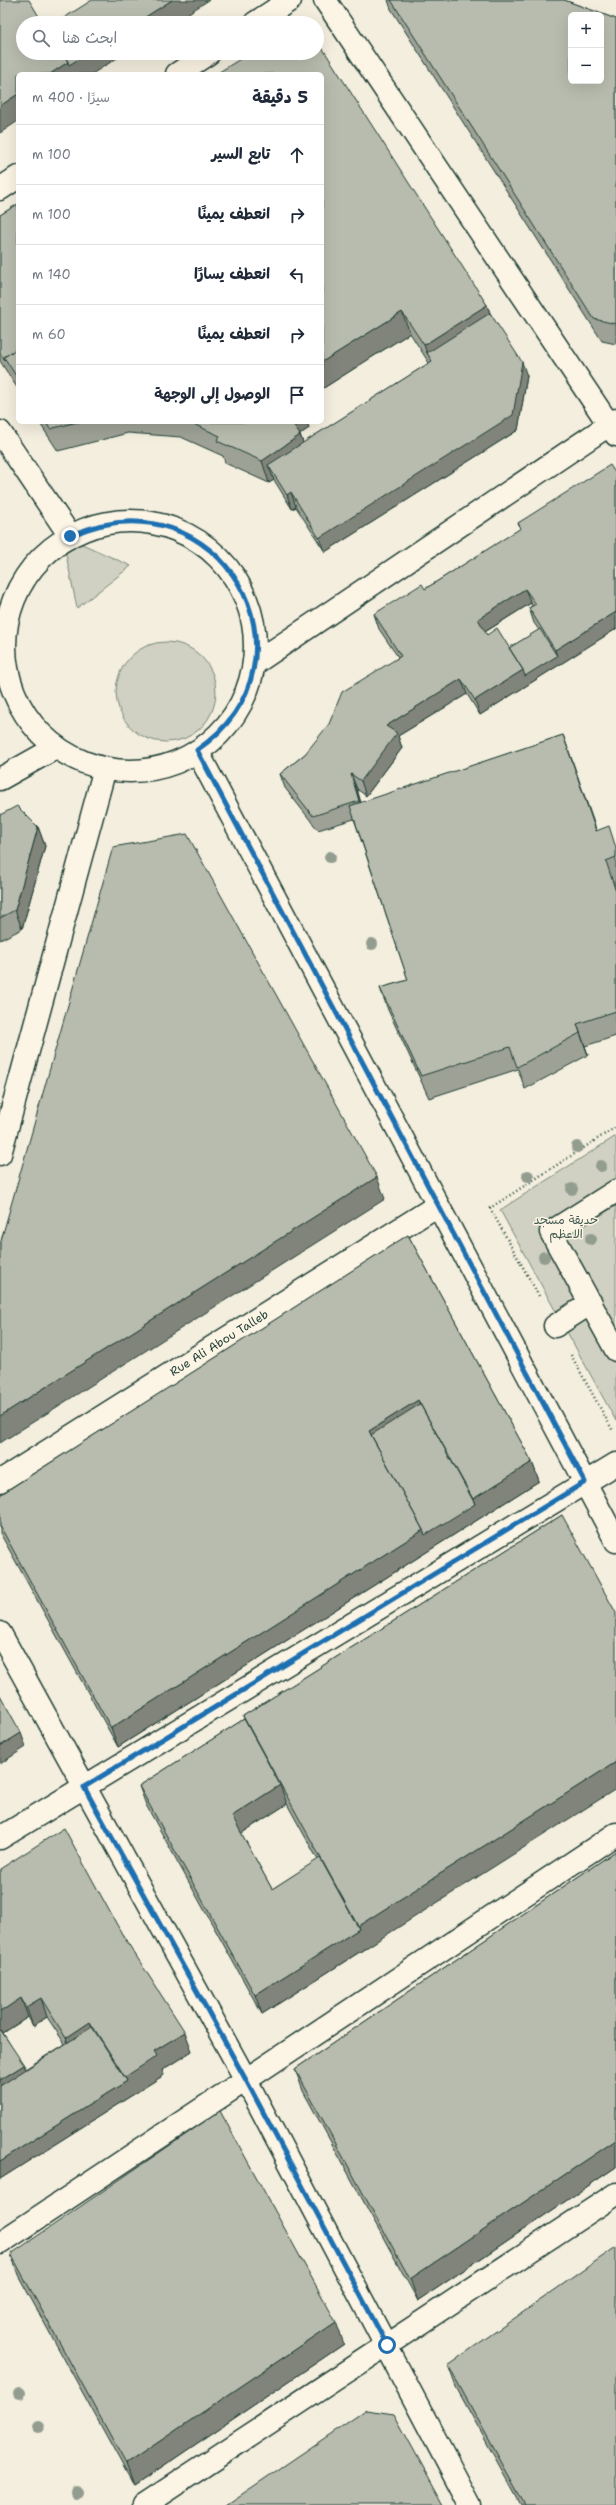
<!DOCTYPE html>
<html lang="ar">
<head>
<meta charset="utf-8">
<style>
	body { margin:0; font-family:"Shantell Sans","Playpen Sans Arabic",sans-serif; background:#f2f2f3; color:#1f2937; direction:rtl }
	.controls { position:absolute; right:12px; top:12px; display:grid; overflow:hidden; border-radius:6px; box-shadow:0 4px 16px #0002 }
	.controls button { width:36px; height:36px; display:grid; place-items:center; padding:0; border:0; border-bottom:1px solid #e0e1e3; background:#fff; color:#1f2937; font:20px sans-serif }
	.stop { position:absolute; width:12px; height:12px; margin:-9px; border:3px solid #1f6fb2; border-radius:50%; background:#fff }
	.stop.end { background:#1f6fb2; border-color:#fff; box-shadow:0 1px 4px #0008 }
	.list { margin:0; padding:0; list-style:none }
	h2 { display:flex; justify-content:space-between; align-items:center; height:52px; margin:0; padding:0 16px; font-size:17px }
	h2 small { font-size:13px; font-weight:400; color:#747a83 }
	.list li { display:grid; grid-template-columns:26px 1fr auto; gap:12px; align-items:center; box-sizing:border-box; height:60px; padding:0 16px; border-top:1px solid #e0e1e3 }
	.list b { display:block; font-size:15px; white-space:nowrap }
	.list em { font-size:13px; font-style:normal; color:#747a83 }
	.icon { flex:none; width:22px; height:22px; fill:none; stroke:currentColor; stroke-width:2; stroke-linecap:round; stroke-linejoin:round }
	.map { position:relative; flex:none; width:616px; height:2505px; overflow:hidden; direction:ltr }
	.search { position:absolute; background:#fff; box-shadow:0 4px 16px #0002; left:16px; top:16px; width:308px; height:44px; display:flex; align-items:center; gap:10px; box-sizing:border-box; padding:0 14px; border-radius:22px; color:#747a83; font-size:15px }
	.panel { position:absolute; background:#fff; box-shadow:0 4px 16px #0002; left:16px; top:72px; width:308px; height:352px; border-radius:6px; direction:rtl }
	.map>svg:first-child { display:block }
	.green { fill:#d0d1c2; stroke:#78877b }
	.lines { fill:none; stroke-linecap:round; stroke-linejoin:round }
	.minor-casing { stroke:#1f3d34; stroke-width:25 }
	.path { stroke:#1f3d34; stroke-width:2.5; stroke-dasharray:1 3; stroke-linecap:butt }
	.minor { stroke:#fcf5e5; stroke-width:22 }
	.tree { fill:#929d90 }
	.wall { fill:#9ea296; stroke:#1f3d34; fill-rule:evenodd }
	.shaded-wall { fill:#81847a; stroke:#1f3d34 }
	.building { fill:#b8bcae; stroke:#1f3d34; fill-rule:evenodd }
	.route { stroke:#1f6fb2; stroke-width:5 }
	.labels { text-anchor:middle; stroke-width:3; stroke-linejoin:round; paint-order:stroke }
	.park-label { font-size:12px; fill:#425b50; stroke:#fcf5e5 }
	.street-label { font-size:12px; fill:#1f3d34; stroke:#fcf5e5 }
</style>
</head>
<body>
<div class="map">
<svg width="616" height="2505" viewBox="0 0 616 2505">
	<rect width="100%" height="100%" fill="#f3eede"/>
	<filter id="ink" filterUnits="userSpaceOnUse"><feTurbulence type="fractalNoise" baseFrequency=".025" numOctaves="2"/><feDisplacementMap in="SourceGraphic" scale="8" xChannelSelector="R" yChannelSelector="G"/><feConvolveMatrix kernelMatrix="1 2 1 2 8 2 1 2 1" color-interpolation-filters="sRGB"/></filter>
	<g filter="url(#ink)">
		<path class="green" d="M62,535l69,31 -54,42z
			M116 692a50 50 0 1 1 100 0a50 50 0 1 1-100 0Z
			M616,1136v285l-116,-211z"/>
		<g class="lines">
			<defs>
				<path id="minor" d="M325,0l291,435
					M255,23l35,-23
					M177,74l32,-21
					M0,189l18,-12
					M0,432l70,104
					M5 646a125 125 0 1 1 250 0a125 125 0 1 1-250 0Z
					M254,664l362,-244
					M197,751l419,790
					M0,779l57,-32
					M0,1154l105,-386
					M616,1191l-65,41 65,118
					M555,1326l36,-23
					M0,1481l438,-276
					M0,1633l246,447 224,425
					M0,1838l616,-374
					M0,2243l616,-409
					M144,2505l472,-311"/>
			</defs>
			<use href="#minor" class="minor-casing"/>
			<path class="path" d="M539,1296l-49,-88 126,-81
				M571,1355l42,76"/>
			<use href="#minor" class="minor"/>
		</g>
		<g class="tree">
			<circle cx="330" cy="857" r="6"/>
			<circle cx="372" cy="944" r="6"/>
			<circle cx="577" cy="1147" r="6"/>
			<circle cx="601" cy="1166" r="6"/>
			<circle cx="528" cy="1176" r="6"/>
			<circle cx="572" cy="1189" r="6"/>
			<circle cx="591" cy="1239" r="6"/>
			<circle cx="544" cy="1257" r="6"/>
			<circle cx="20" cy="2393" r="6"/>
			<circle cx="39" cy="2427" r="6"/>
			<circle cx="76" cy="2492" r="6"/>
		</g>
		<path class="wall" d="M388,0h176l52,19v325l-14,-3 -211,-332z
			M322,74l165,231 3,8 37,63 -9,54 -193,122 -29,-45 -4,2 -18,-29 -5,3 -44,-20 -2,-7 -42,-19 -53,-4 -70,18 -19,-29h268l2,6 -9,6 3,9 126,-80 -19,-30 -88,56z
			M18,204v185l-18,-28v-146z
			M616,474v155l-136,86 -13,-21 -69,42 4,12 -36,48 -9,-7 4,14 202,-68 33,95 20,16v36h-2l2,8v146l-31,10 3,9 -63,34 -7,-20 -89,29 -41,-88 -8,-22 28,-8 -54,-161 -36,11 -33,-42 -5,-14 25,-20 93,-97 -19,-28 -5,-15 51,-25 95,-60 -2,-6zM531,603l1,3 -3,2 5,15 5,7 -30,18 -22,-13 -2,-3z
			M0,815l38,12 7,19 -23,83 -22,11z
			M408,1235l124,227 7,19 -421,266 -118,-214v-38z
			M562,1515l-196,433 -104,66 -116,-209 -7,-19 105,-67 -1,-3zM287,1804l31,56 -46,29 -31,-56z
			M616,1851v316l-198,134 -115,-210 -8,-22z
			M0,1869l122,65 70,117 -30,19 2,5 -164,104zM28,2017l5,9 14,-9 18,27 -40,25 -22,-36z
			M11,2254l333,90 -210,142 -116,-211z
			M448,2365l168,140h-95l-65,-118z"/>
		<path class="shaded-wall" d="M172,0h37l-36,23h-37z
			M89,53h36l-33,21h-42l18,-12z
			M18,94v27l-18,12v-27z
			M487,305l8,22 -63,34 -5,-8 -3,-8z
			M402,312l8,21 -88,56v-27z
			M522,362l5,14 -9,54 -193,122 -6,-14z
			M290,422h17l2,6 -13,9z
			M300,435l8,22 -40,8 6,15 -5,3 -7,-22z
			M291,492l5,15 -4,2 -5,-14z
			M525,589l6,14 -48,30 -5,-14z
			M616,612v17l-136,86 -5,-15 48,-30 34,-14 -2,-6z
			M461,679l6,15 -69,42 4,12 -36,48 -5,-15 25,-55z
			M563,735l8,22 33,95 -8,-21z
			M351,774l6,15 7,26 -5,-14z
			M38,827l7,19 -23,83 -7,-19z
			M577,1024l8,22 3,9 -8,-22z
			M377,1177l8,22 -385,244v-27z
			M418,1400l7,19 -47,29 -9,-17z
			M532,1462l7,19 -421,266 -7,-19 312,-198 52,-26 -2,-5z
			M21,1733l5,14 -26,17v-18z
			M616,1762v27l-354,225 -7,-19 104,-66 -1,-3z
			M280,1785l7,19 -48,31 -7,-19z
			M21,1998l7,19 -28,18v-23z
			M41,1998l6,19 -14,9 -7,-19z
			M90,2022l7,19 -24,16 -7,-19z
			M185,2032l7,19 -30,19 2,5 -164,104v-18l127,-80 -2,-4 29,-26z
			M24,2065l7,19 -31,19v-23z
			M616,2140v27l-198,134 -8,-22z
			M336,2322l8,22 -210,142 -8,-22z"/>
		<path class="building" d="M0,0h29l14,23h-20v30h40l5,9 -18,12h-32v20l-18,12z
			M92,0h80l-36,23h-80z
			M391,0h173l52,19v305l-22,-5zM571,15h30v66h-30z
			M317,47l6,2 164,256 -63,40 -22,-33 -80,50v-288h-106l34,-21h67z
			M63,53h26l-20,12 -1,-3z
			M18,204v144l-14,9 1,3 -5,-7v-138z
			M490,313l32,49 -9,53 -194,123 -28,-46 -4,3 -19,-30 164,-104 -5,-8z
			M18,348v31l-14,-22z
			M46,422h31l-27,7z
			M189,422h103l8,13 -38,26 -45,-20 3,-5z
			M610,465l6,9v138l-61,38 -26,-42 7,-4 -11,-15 -47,30 9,16 10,-7 26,42 -48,30 -14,-21 -75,47 11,7 -36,48 -10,-7 8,27 -46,15 -33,-42 25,-20 24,-30 13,-32 59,-36 -27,-42 48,-30 3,5 96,-61 -3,-5z
			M540,629l17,27 -32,20 -2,-6 -14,-22z
			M563,735l33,96 13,-5 7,22v9l-10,4 10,31v119l-39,13 3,9 -63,34 -7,-20 -89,29 -41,-88 28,-8 -58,-174z
			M17,806l21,21 -23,83 -15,8v-103z
			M187,834l190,343 -377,239v-172l113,-397z
			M408,1235l124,227 -59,37 -55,-99 -49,31 54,99 -312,198 -111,-202v-31z
			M420,1404l55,100 -50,31 -2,-5 -52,-95z
			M562,1515l54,98v149l-258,164 -115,-210z
			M0,1695l21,38 -21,13z
			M244,1719l36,66 -48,31 40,73 48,-31 39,71 -104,66 -116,-209z
			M64,1828l58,106 63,98 -31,19 3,5 -32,21 -35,-55 -24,16 -25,-40 -15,9 -5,-9 -21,14v-143z
			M616,1851v289l-206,139 -115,-210z
			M92,2027l35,54 -127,80v-75z
			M0,2029l24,36 -24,15z
			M220,2111l116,211 -210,142 -115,-210z
			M616,2247v258h-91l-77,-140z
			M366,2410l28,4 50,91h-218z"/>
	</g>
	<g class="lines" filter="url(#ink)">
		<path class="route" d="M70,536c149,-67 258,123 127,214l388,732 -501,305 162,293 141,265"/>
	</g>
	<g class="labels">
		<g class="park-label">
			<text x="566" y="1224">حديقة مسجد<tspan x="566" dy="14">الاعظم</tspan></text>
		</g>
		<g class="street-label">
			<text transform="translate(219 1343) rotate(-32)" y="4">Rue Ali Abou Talleb</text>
		</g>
	</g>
</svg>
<div class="controls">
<button>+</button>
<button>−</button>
</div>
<div class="stop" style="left:387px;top:2345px"></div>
<div class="stop end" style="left:70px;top:536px"></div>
<div class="search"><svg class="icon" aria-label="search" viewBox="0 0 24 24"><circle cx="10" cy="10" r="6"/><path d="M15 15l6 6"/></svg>ابحث هنا</div>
<section class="panel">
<h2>5 دقيقة<small>سيرًا · 400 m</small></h2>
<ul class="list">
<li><svg class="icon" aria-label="ahead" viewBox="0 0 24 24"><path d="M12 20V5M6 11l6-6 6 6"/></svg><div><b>تابع السير</b></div><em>100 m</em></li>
<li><svg class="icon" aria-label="right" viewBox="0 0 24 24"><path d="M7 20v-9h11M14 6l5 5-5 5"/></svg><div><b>انعطف يمينًا</b></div><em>100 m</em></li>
<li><svg class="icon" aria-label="left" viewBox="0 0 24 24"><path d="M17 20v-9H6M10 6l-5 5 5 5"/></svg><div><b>انعطف يسارًا</b></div><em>140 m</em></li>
<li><svg class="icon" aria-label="right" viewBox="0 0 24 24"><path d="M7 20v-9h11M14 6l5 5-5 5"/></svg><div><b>انعطف يمينًا</b></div><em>60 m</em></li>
<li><svg class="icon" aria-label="arrive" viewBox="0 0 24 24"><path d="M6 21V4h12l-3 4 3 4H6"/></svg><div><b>الوصول إلى الوجهة</b></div></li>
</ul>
</section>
</div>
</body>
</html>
